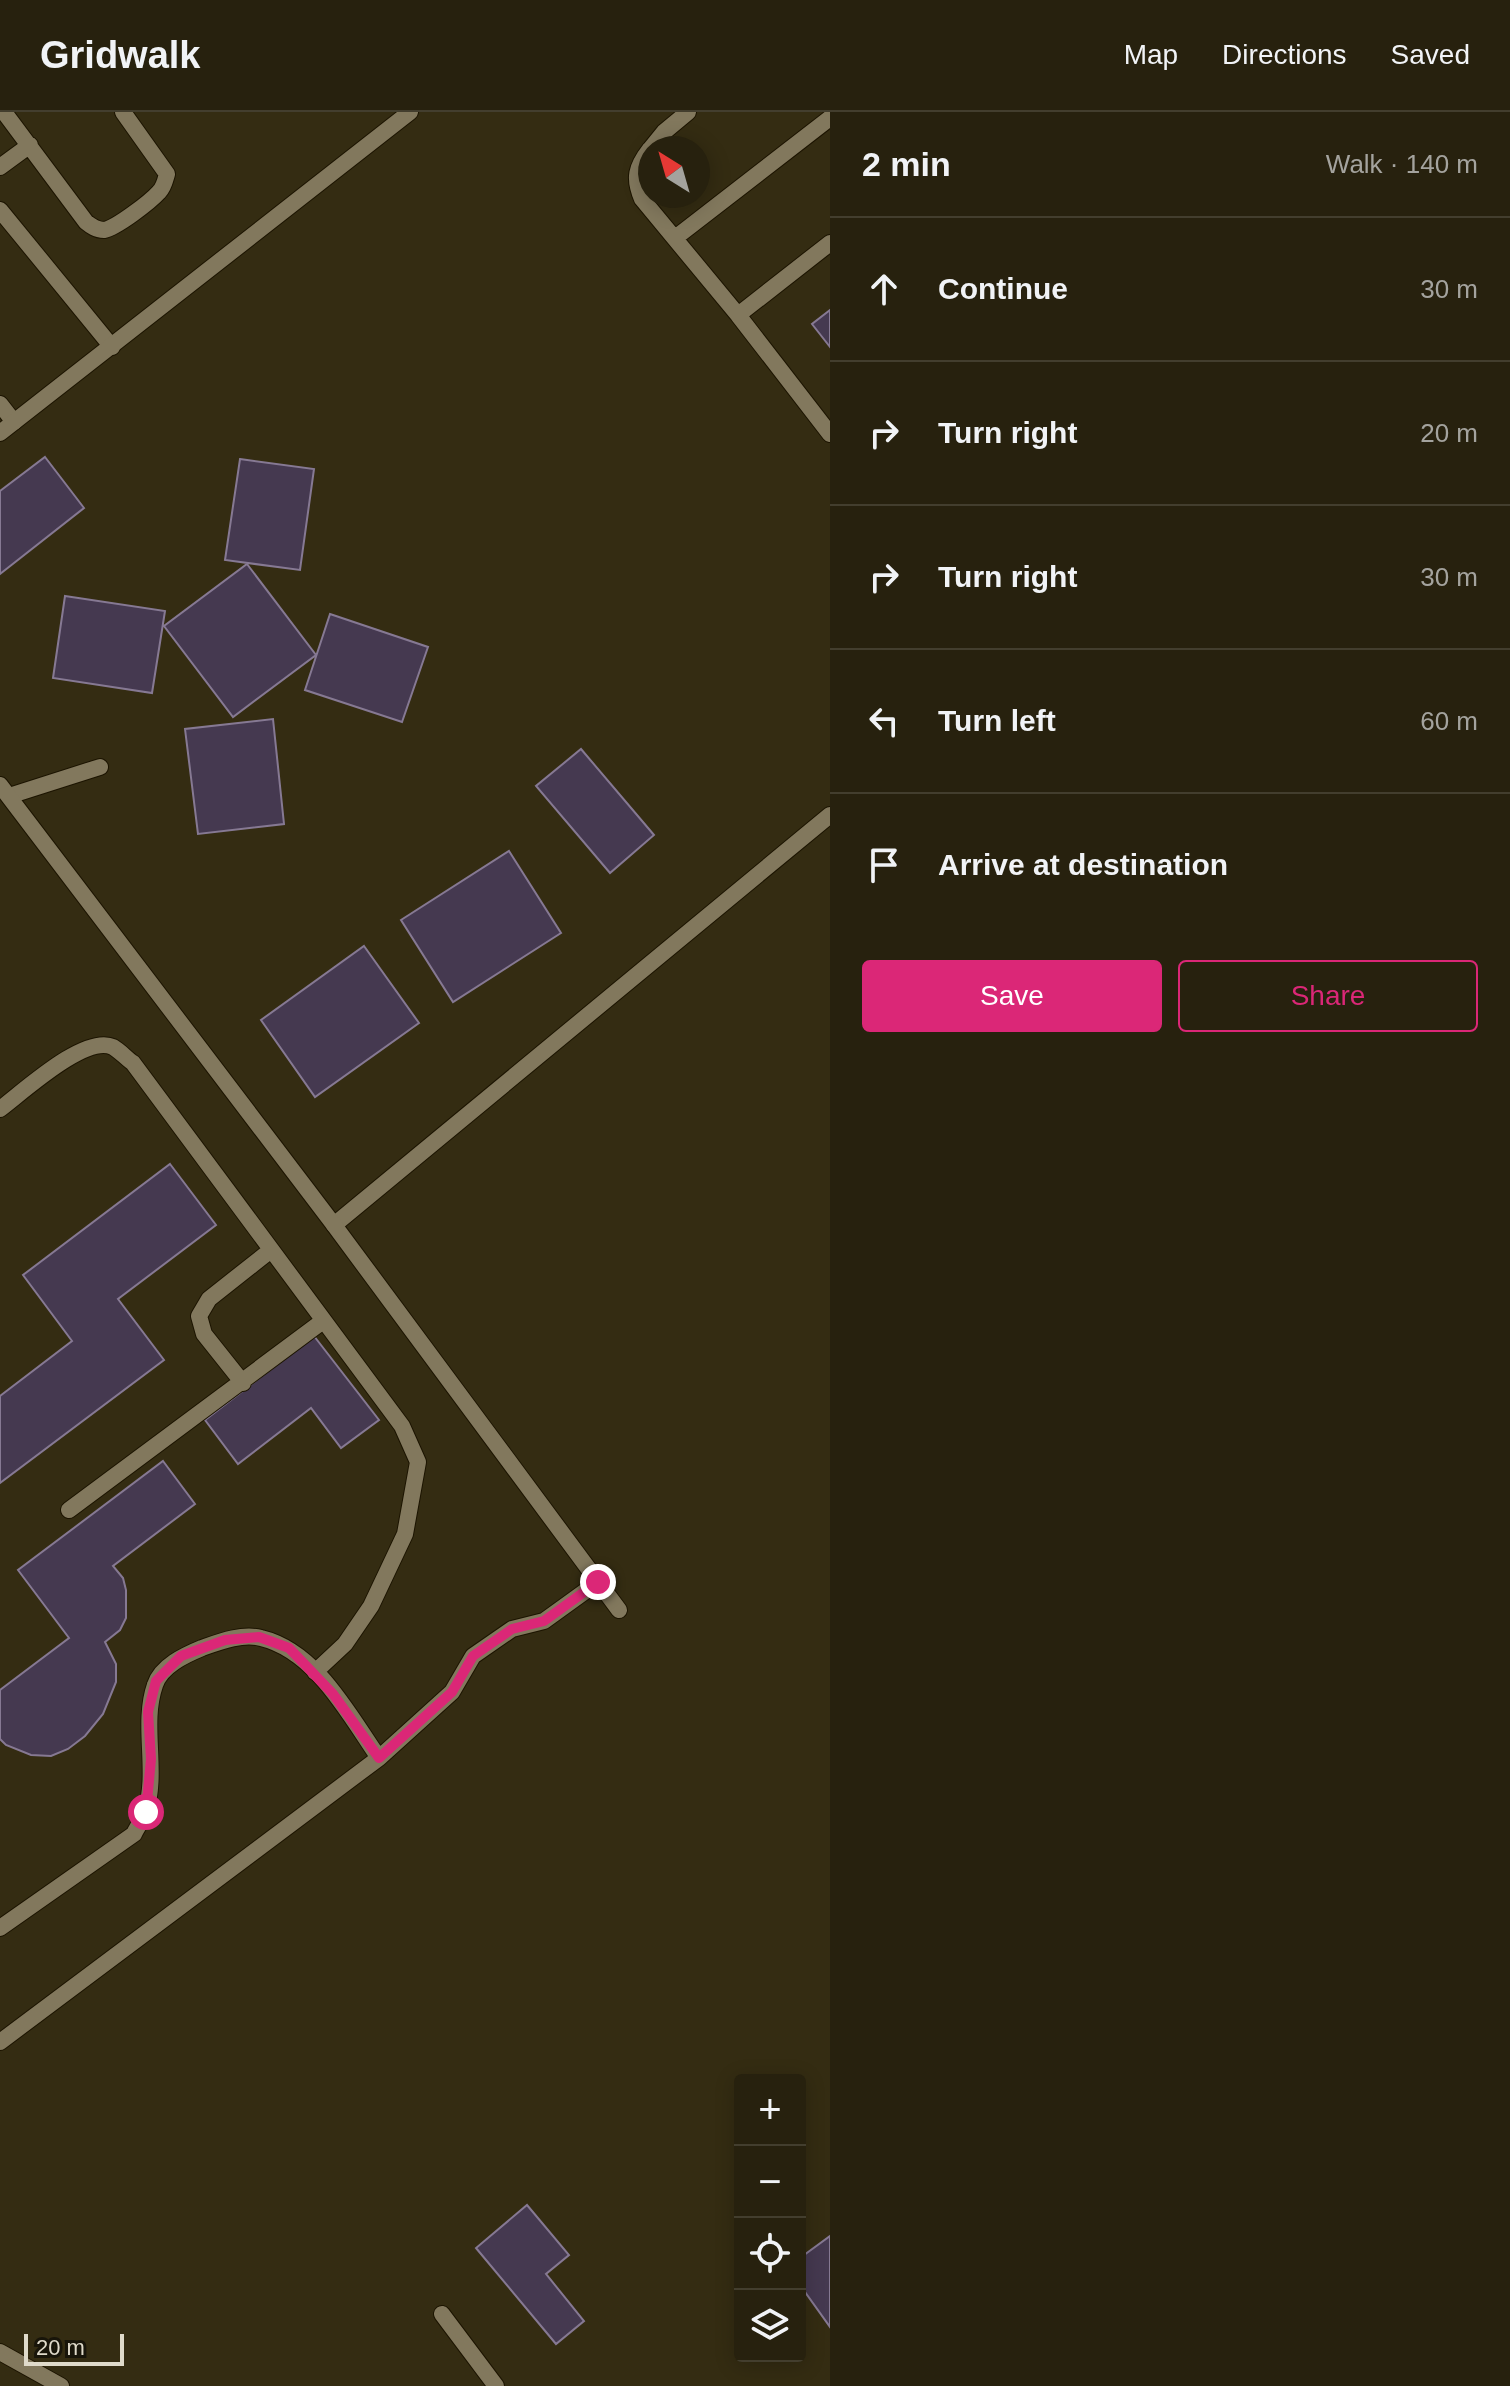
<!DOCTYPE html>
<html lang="en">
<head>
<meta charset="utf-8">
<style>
	body { margin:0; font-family:Arial,sans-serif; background:#332e1c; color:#f1f3f6 }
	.controls { position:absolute; right:24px; bottom:24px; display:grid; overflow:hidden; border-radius:8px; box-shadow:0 4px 20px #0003 }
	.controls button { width:72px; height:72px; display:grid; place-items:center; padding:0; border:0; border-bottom:2px solid #433e2e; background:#27210e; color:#f1f3f6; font:40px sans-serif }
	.compass { position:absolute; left:638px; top:24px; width:72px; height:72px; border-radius:50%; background:#27210e; box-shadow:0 4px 20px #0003; rotate:323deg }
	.scale { position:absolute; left:24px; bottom:20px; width:100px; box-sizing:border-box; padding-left:8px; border:4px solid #dfdaca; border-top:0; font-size:22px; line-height:28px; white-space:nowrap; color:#dfdaca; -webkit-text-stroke:6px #18150a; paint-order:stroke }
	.stop { position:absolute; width:24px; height:24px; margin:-18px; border:6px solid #db2777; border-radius:50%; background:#fff }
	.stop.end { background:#db2777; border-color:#fff; box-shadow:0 2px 8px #0008 }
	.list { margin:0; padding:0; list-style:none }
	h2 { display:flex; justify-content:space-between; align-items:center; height:104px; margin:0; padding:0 32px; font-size:34px }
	h2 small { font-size:26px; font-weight:400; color:#a4a39e }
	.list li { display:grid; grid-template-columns:52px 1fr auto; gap:24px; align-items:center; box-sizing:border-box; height:144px; padding:0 32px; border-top:2px solid #433e2e }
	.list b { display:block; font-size:30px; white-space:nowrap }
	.list em { font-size:26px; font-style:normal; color:#a4a39e }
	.actions { display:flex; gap:16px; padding:24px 32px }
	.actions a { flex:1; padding:18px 0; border:2px solid #db2777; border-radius:8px; text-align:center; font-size:28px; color:#db2777 }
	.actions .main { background:#db2777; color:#fff }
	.icon { flex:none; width:44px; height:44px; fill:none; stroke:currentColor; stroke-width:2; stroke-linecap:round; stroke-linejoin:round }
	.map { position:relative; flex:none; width:830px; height:2274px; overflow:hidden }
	header { display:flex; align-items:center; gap:48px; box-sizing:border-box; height:112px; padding:0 40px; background:#27210e; border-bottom:2px solid #433e2e }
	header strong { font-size:38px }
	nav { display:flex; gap:44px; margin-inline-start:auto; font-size:28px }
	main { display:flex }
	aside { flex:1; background:#27210e }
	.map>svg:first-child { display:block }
	.building { fill:#453950; stroke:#867993; stroke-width:2 }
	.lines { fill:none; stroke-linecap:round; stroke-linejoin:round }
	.lane-casing { stroke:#1c1400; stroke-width:18 }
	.street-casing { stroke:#1c1400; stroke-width:18 }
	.lane { stroke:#82785d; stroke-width:16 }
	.street { stroke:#82785d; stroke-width:16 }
	.route { stroke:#db2777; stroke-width:10 }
</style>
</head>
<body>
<header>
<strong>Gridwalk</strong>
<nav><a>Map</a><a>Directions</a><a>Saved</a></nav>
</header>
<main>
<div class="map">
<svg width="830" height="2274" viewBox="0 0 830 2274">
	<rect width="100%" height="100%" fill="#342c12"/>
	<path class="building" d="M830,198v37l-18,-23z
		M45,345l39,51 -84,66v-83z
		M240,347l74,10 -14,101 -75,-10z
		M247,452l69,91 -83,62 -69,-91z
		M65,484l100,15 -13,82 -99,-15z
		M330,502l98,33 -26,75 -97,-32z
		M273,607l11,105 -86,10 -13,-105z
		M581,637l73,86 -44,38 -74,-87z
		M509,739l52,82 -108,69 -52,-82z
		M364,834l55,77 -104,74 -54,-77z
		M170,1052l46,61 -98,74 46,61 -164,123v-87l72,-55 -49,-66z
		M314,1224l65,84 -38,28 -30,-40 -73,56 -33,-44z
		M163,1349l32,43 -82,62 10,12 3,12v28l-6,12 -15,12 11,22v18l-13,32 -18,22 -17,13 -17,7 -20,-1 -25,-10 -6,-6v-49l69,-52 -51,-68z
		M527,2093l42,50 -23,19 38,47 -28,23 -80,-96z
		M830,2124v91l-30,-42v-27z"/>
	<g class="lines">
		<defs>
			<path id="lane" d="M4,0l82,110c5,4 10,8 18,8 12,-2 46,-28 55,-38 5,-5 6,-11 8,-18l-44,-62
				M651,36l13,-16 24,-20
				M650,37c-14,18 -17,29 -8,50l96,116 92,119
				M0,55l30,-22
				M0,98l112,137
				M675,126l155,-120
				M738,203l92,-72
				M0,292l14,18
				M9,684l91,-29
				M0,997c23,-17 85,-75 113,-62 7,4 14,12 20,16l269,363 16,36 -13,72 -34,72 -26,38 -30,28
				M334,1113l496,-410
				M243,1271l-39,-49 -5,-18 10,-17 62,-49
				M69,1398l254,-189
				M0,1816l134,-94c3,-7 9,-14 11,-21 14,-41 -4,-88 10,-128 6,-19 30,-30 47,-37 17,-6 40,-15 59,-10 55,13 88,77 118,120
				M0,1930l379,-284 73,-66 21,-36 39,-27 32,-8 54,-39
				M442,2202l54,72"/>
			<path id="street" d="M0,321l410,-321
				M0,673l334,440 285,385
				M0,2240l61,34"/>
		</defs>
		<use href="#lane" class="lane-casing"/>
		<use href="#street" class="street-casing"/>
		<use href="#lane" class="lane"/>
		<use href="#street" class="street"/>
	</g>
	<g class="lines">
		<path class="route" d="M146,1700l5,-53 -3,-47 8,-31 25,-25 44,-16 34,-3 30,11 44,46 46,64 73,-66 21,-36 39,-27 32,-8 54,-39"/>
	</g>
</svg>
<div class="controls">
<button>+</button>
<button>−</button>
<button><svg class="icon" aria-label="locate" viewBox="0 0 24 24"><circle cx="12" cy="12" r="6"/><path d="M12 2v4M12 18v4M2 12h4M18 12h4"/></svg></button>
<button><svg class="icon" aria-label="layers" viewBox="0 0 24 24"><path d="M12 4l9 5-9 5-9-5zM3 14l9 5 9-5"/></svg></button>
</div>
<svg class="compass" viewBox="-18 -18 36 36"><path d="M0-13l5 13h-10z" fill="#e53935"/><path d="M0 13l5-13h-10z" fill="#a4a39e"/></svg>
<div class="scale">20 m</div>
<div class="stop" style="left:146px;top:1700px"></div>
<div class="stop end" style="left:598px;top:1470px"></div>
</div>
<aside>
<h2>2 min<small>Walk · 140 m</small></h2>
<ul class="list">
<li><svg class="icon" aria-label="ahead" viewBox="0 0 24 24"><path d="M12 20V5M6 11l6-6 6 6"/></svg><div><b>Continue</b></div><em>30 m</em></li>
<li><svg class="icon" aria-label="right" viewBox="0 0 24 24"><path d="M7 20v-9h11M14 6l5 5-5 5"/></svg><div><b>Turn right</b></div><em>20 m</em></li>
<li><svg class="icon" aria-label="right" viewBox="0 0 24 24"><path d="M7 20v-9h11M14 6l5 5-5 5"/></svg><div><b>Turn right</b></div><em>30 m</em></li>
<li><svg class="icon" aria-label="left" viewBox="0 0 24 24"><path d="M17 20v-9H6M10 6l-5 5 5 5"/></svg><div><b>Turn left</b></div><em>60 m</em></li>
<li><svg class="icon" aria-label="arrive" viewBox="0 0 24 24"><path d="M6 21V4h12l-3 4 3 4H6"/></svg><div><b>Arrive at destination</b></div></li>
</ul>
<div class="actions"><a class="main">Save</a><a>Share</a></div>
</aside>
</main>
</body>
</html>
